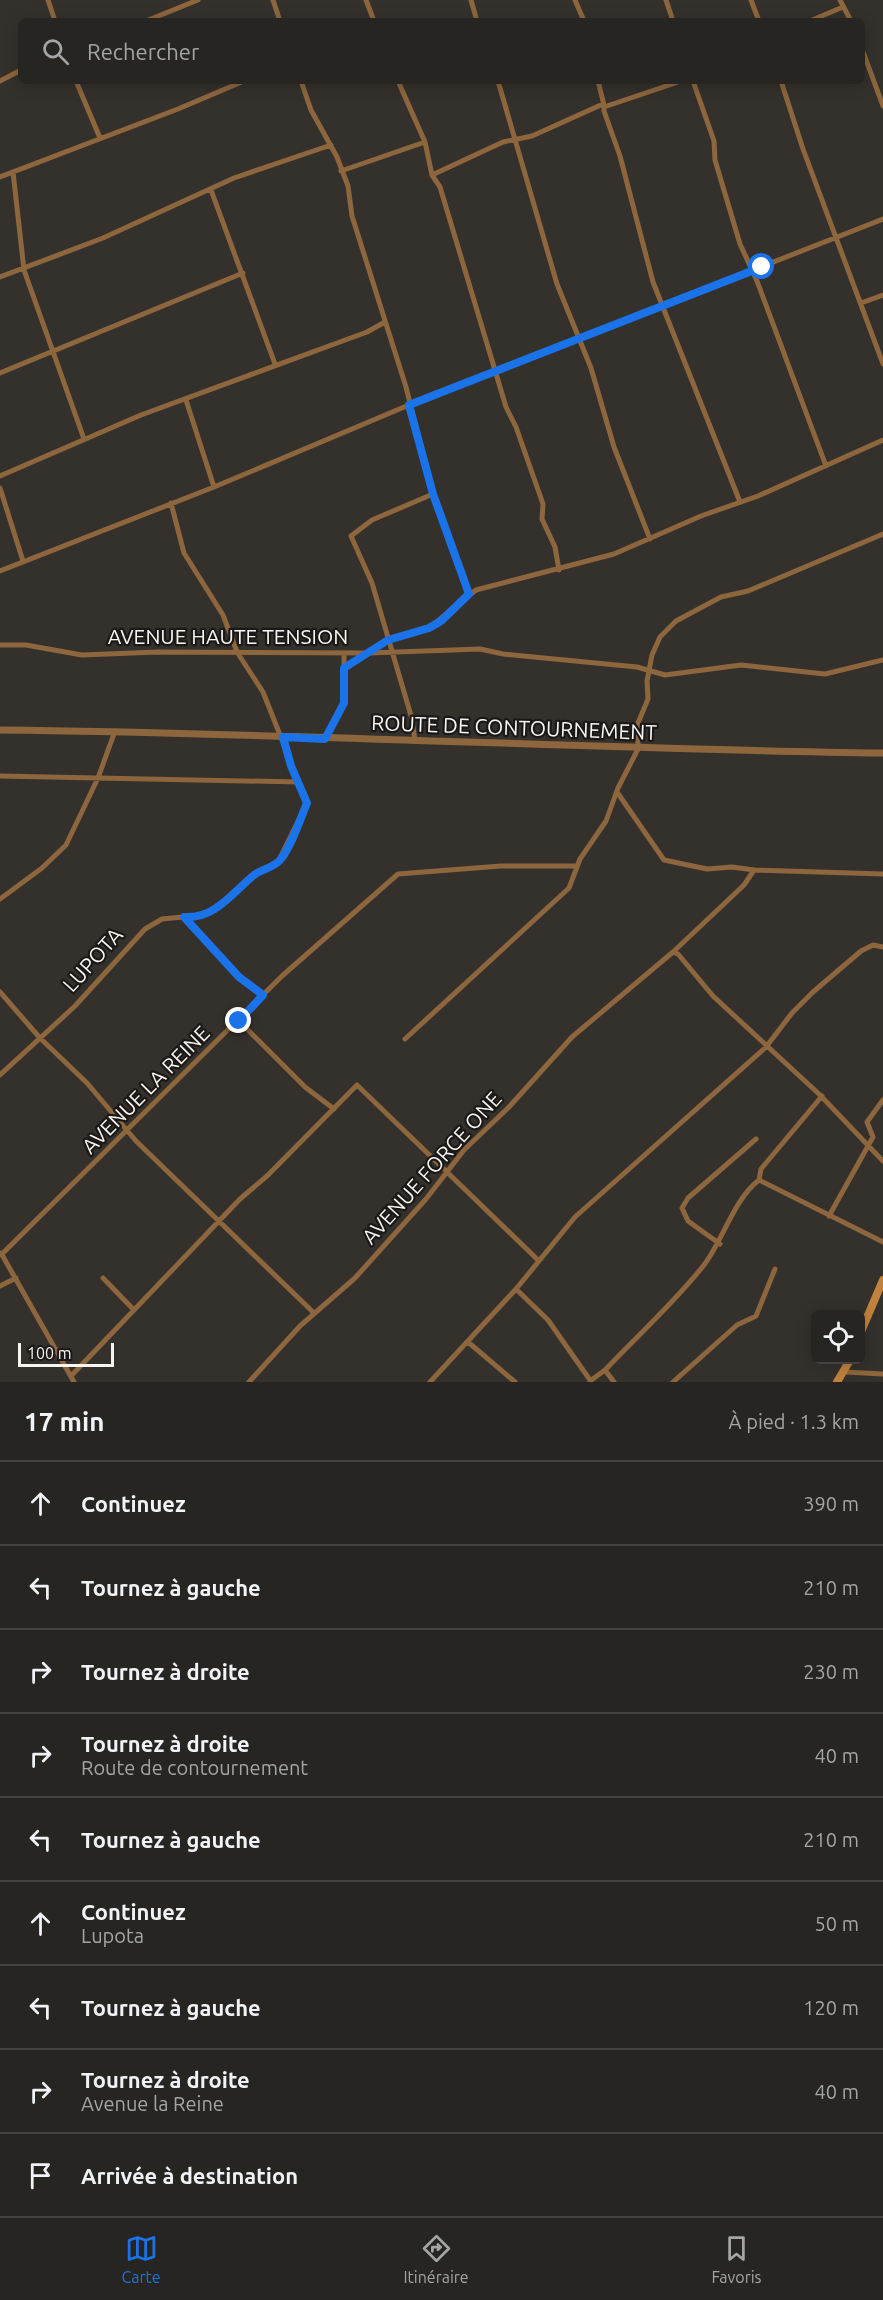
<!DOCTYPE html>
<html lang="fr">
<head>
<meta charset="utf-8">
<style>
	body { margin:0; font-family:Ubuntu,sans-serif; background:#33312f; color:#f1f3f6 }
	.controls { position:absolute; right:18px; bottom:18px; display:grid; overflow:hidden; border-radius:9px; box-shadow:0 3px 15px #0003 }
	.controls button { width:54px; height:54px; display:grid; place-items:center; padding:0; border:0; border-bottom:2px solid #434240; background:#272522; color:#f1f3f6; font:30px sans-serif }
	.scale { position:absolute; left:18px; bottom:15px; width:96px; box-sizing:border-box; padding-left:6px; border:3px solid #f7f4f2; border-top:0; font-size:16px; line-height:21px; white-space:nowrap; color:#f7f4f2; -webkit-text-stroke:4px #1b1917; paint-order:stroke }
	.stop { position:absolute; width:18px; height:18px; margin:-14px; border:4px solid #1a73e8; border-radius:50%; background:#fff }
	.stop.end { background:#1a73e8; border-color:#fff; box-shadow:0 2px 6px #0008 }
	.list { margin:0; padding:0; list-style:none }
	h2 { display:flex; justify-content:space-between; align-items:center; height:78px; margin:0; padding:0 24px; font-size:26px }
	h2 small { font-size:20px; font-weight:400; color:#a4a5a5 }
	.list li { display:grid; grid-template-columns:39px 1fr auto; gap:18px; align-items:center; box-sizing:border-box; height:84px; padding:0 24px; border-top:2px solid #434240 }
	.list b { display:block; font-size:22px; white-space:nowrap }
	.list p { margin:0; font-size:20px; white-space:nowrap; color:#a4a5a5 }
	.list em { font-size:20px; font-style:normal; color:#a4a5a5 }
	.icon { flex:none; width:33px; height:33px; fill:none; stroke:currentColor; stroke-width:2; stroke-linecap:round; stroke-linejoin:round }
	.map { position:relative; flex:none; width:883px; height:1382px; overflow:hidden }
	.search { position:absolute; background:#272522; box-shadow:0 3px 15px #0003; left:18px; right:18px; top:18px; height:66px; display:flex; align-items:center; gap:15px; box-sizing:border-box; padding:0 21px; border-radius:9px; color:#a4a5a5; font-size:22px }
	.sheet { height:834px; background:#272522 }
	nav { display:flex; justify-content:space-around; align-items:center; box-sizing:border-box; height:84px; border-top:2px solid #434240; background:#272522; font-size:16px; color:#a4a5a5 }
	nav a { display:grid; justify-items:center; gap:3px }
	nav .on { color:#1a73e8 }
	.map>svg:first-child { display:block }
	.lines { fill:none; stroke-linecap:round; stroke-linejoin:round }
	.minor { stroke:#8d663d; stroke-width:5 }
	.tertiary { stroke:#8d663d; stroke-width:7 }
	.secondary { stroke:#c0823c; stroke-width:8 }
	.route { stroke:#1a73e8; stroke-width:8 }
	.labels { text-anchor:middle; stroke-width:4.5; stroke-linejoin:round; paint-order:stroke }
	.street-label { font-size:21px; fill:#f7f4f2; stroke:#1b1917 }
</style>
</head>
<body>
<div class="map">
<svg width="883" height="1382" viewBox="0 0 883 1382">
	<rect width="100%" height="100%" fill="#34312d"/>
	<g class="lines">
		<path class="minor" d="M48,0l7,21
			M273,0l7,21
			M366,0l8,21
			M471,0l6,21
			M575,0l9,21
			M666,0l7,21
			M751,0l8,21
			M840,0l11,21
			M146,21l52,-21
			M810,21l33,-14
			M862,49l21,57
			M0,81l21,-11
			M76,81l24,57
			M301,81l10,29 26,47 11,29 4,30 54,171 27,107 -61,26 -21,16 21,47 40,136 3,22
			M398,81l27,61 7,33 8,12 66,220 10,20 27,77 -1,15 13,28 4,23
			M498,81l59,203 34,84 23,79 36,92
			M598,81l6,24
			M681,81l-77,26v4l16,45 33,126 87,220
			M693,81l21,60 1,19 25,84 17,37 69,185
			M781,81l22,68 80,215
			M341,171l84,-29
			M13,172l11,98 60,169
			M432,175l71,-33 29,-6 71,-32
			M0,177l178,-68 66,-28
			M211,190l64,174
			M0,277l103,-39 131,-60 97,-33
			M861,303l22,-8
			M0,373l243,-100
			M186,400l28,87
			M0,476l141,-61 226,-83 18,-10
			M0,488l23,73
			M433,494l36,100
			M0,571l214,-84 195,-82 474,-186
			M0,645h26l56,10 76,-3 211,1 111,-4 23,5 134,13 28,8 76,-10 84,9 58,-14
			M344,668l44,-28 41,-12 47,-38 138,-36 87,-38 57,-20 125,-56
			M325,739l19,-36v-50
			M0,776l298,6
			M617,792l47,68 43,9 25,-2 22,3 129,4
			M0,899l42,-31 24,-23 32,-67 17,-47
			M184,917l55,60 24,18
			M673,952l5,2 35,42 106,98 64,67
			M0,992l40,46 47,45 49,58 178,172
			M239,1021l66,66 29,22
			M405,1039l164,-151 11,-29 26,-38 12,-33 20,-39v-26l10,-24 -1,-18 5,-26 8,-18 16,-16 45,-24 27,-6 135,-57
			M0,1075l75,-69 70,-77 17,-10 42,-4 23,-14 31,-29 20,-10 29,-59 -44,-111 -26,-40 -14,-37 -39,-62 -13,-50
			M759,1180l2,-11 61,-73
			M829,1216l44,-79 -6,-15 16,-22
			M720,1244l-32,-23 -6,-13 6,-10 68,-59
			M1,1253l73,129
			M2,1254l280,-278 116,-102 103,-8h76
			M103,1278l30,31
			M0,1286l16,-8
			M516,1289l32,31 42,60
			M468,1342l47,40
			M845,1372l38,2
			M71,1376l169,-177 27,-23 90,-91 182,176
			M590,1381l15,-11
			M249,1382l51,-56 55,-48 71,-79 38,-49 45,-43 63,-70 101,-85 71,-67 10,-15
			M430,1382l86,-93 59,-72 191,-170 26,-34 21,-21 48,-41 12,-6 10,2
			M614,1382l-9,-12c33,-35 69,-67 99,-105 19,-25 30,-66 55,-85l124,62
			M673,1382l64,-57 19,-9 19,-47"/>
		<path class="tertiary" d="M0,730c294,3 589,19 883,23"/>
		<path class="secondary" d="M860,1334l23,-54
			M837,1382l13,-22"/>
	</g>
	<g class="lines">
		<path class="route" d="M239,1021l24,-26 -24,-18 -55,-60c31,2 48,-24 70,-42 7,-5 17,-7 24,-13 11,-9 23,-45 29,-59l-16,-37 -8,-29 42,2 19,-36v-35l44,-28 41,-12 12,-7 28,-27 -36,-100 -24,-89 353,-138"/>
	</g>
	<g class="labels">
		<g class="street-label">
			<text x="228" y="644">AVENUE HAUTE TENSION</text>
			<text transform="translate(514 728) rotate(2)" y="7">ROUTE DE CONTOURNEMENT</text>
			<text transform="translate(93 960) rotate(-48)" y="7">LUPOTA</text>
			<text transform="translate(146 1090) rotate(-45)" y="7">AVENUE LA REINE</text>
			<text transform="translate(432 1168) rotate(-48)" y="7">AVENUE FORCE ONE</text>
		</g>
	</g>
</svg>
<div class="controls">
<button><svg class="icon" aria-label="locate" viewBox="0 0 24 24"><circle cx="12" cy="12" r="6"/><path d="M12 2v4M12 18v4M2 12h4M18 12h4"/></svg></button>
</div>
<div class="scale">100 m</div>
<div class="stop" style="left:762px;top:267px"></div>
<div class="stop end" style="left:239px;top:1021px"></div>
<div class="search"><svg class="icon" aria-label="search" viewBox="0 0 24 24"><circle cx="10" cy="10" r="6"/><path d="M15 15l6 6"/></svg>Rechercher</div>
</div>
<section class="sheet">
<h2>17 min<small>À pied · 1.3 km</small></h2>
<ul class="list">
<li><svg class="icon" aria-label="ahead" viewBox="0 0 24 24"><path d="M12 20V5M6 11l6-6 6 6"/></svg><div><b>Continuez</b></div><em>390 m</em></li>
<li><svg class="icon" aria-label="left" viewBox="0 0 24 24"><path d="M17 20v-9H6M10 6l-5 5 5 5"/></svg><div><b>Tournez à gauche</b></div><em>210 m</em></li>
<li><svg class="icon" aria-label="right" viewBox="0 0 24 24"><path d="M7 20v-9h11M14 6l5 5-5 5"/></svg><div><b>Tournez à droite</b></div><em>230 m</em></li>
<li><svg class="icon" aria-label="right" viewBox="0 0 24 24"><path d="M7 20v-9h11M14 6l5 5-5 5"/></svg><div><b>Tournez à droite</b><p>Route de contournement</p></div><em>40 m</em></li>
<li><svg class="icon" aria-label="left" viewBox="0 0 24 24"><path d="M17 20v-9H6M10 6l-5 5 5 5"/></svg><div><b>Tournez à gauche</b></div><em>210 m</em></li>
<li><svg class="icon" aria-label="ahead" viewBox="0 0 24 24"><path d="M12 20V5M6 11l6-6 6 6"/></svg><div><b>Continuez</b><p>Lupota</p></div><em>50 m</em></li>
<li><svg class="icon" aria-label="left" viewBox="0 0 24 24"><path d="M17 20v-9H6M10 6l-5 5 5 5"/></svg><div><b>Tournez à gauche</b></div><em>120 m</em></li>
<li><svg class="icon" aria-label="right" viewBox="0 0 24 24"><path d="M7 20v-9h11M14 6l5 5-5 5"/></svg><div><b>Tournez à droite</b><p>Avenue la Reine</p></div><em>40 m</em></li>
<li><svg class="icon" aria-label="arrive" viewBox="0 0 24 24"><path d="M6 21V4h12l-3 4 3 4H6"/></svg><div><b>Arrivée à destination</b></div></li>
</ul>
</section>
<nav>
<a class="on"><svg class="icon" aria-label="map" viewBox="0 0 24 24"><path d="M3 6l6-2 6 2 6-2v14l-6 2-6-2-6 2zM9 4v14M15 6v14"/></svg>Carte</a>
<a><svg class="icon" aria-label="directions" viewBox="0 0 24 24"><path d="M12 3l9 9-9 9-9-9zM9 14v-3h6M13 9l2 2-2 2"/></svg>Itinéraire</a>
<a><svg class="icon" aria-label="saved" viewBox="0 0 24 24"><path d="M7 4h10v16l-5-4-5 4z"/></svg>Favoris</a>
</nav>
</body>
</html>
